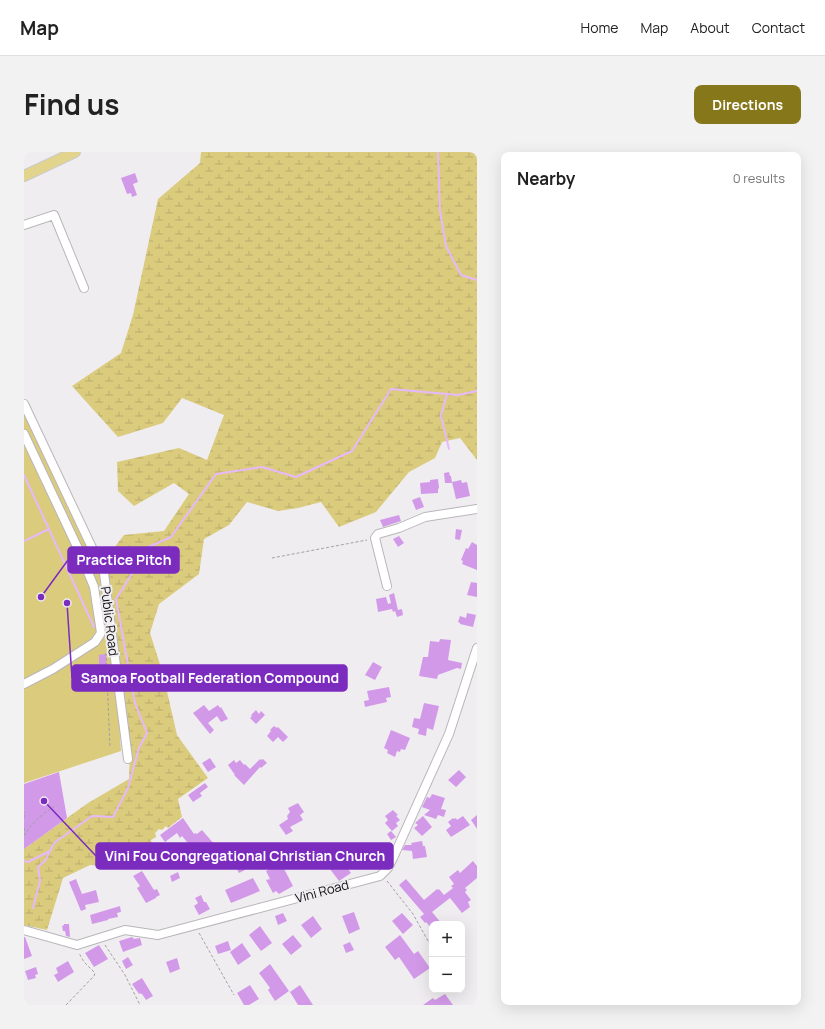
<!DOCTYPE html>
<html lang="en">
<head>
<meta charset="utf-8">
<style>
	body { margin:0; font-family:Manrope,sans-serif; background:#f2f2f2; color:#222 }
	.controls { position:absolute; right:12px; bottom:12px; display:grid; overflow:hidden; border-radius:8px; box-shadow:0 4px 16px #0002 }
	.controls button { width:36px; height:36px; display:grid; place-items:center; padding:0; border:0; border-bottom:1px solid #e0e0e0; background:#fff; color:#222; font:20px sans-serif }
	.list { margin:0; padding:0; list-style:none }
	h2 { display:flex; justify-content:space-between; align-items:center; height:52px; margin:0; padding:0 16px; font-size:17px }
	h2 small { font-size:13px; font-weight:400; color:#767676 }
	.map { position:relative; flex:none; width:453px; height:853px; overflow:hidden; border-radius:8px }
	header { display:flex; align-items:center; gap:24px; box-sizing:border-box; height:56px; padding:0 20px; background:#fff; border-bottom:1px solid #e0e0e0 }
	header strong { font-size:19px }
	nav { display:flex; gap:22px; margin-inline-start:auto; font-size:14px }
	.intro { display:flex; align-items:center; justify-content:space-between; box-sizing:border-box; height:96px; padding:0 24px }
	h1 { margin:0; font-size:28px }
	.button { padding:10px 18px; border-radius:8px; background:#87771b; color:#fff; font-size:14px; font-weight:700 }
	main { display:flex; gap:24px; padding:0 24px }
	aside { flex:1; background:#fff; border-radius:8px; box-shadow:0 4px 16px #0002 }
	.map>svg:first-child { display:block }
	.wetland { fill:url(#wetland-marsh) }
	.pitch { fill:#dacb7d }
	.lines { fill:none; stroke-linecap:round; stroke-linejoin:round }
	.stream { stroke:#e8b9fa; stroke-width:2 }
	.building { fill:#d399e9 }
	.minor-casing { stroke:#b9b6ba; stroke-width:10 }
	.major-casing { stroke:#cacaca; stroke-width:12 }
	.path { stroke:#a2a0a3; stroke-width:1; stroke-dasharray:3 2; stroke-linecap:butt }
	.minor { stroke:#fff; stroke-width:8 }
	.major { stroke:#e2d48c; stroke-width:10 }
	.labels { text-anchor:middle; stroke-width:4; stroke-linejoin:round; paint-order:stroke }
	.street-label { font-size:13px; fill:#0e0d0f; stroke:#f0edf1 }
	.leader { fill:none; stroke:#7b2cbf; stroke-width:1.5 }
	.callout-dot { fill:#7b2cbf; stroke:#f0edf1; stroke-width:1.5 }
	.callout { fill:#7b2cbf; stroke:#7b2cbf; stroke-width:1.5 }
	.callout-label { font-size:14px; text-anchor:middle; font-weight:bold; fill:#fff }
</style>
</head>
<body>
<header>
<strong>Map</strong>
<nav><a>Home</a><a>Map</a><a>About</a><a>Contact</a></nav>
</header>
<div class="intro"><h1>Find us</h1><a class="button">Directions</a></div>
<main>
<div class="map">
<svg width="453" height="853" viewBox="0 0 453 853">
	<defs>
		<pattern id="wetland-marsh" width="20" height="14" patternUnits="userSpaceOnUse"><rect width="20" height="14" fill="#dacb7d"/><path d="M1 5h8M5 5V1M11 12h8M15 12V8" fill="none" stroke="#baad6b"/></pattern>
	</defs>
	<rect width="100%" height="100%" fill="#f0edf1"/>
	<path class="wetland" d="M177,0h276v308l-17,-22 -18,4 -7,16 -26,14 -33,40 -37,15 -18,-25 -23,6 -20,3 -31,-9 -18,23 -25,14 -5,35 -40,30 -9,29 13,41 14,61 31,43 -30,21 4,18 -14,11 -2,-2 -4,4 -3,-1 -4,4 1,4 -5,3 1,4 -3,2 5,10 -27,12 -37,-3 -27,13 -16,52 -23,-5v-76l64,-46 41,-24 1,-26 -16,-92 -7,-104 17,-22 40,-4 25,-37 -15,-11 -40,23 -16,-15 -1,-29 62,-14 28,12 17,-45 -42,-17 -19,25 -45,14 -46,-51 49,-33 12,-38 25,-116 42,-36z"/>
	<path class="pitch" d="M0,254l82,165 7,64 8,116 -97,32z"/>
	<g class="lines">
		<path class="stream" d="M414,0l2,59 6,35 15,29 16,5
			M423,242l-6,22 8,33
			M0,323l70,152h4
			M0,389l25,-12
			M0,709l4,1 22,-11
			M9,756l7,-27 -2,-14 7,-6 9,-18 38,-27 21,1 15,-29 11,-40 8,-15 -12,-30 -19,-104 17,-27 13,-24 25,-11 45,-63 46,-7 34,10 56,-26 39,-62 67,6 19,-4"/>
	</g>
	<path class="building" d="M111,21l3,9 -5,2 4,11 -5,2 -1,-4 -4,1 -6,-16z
		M425,320l1,4h1l1,7h-7l-1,-10z
		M414,327l1,9 -1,1v4l-17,1 -1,-11 10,-1v-2z
		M437,328l1,3 5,-1 3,14 -14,3 -4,-17z
		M396,345l4,10 -8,3 -4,-10z
		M375,363l2,6 -18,6 -3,-7z
		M432,377l6,1 -2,10 -5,-1z
		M375,384l5,7 -6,4 -5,-8z
		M448,390l5,3v25l-15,-6 1,-3 -2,-1 5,-12 2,1z
		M447,430l6,1v14l-10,-2z
		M370,441l4,17 4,-1 1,6 -6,2 -2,-6 -2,1 -1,-3 -14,3 -2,-13 10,-2 2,7 3,-1 -2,-8z
		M443,461l9,2 -3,12 -13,-3v-1l-2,-1 2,-6 6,2z
		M416,487l11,1 -3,20 14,3 -1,6 -4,-1 -19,7 -1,4 -18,-3 4,-19h5l2,-16 9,1z
		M82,502l1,29h-8v-28z
		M349,510l9,5 -7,13 -10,-5z
		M365,535l2,10 -5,1 1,4 -22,5 -1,-6 5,-1 -2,-9z
		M400,551l15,3 -6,24 -6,-2 -1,8 -8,-2 1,-5 -7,-2 2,-9 6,1z
		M180,553l5,6 9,-6 2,3 1,-1 7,12 -7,3 -4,-6 -9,7 6,7 -4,4 -17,-21z
		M232,558l3,4 2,-3 4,4 -9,9 -6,-6 2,-2 -1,-1z
		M250,574l3,2 1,-1 10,10 -5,5 -5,-5 -5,5 -6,-6 4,-5 -1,-1z
		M367,578l19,8 -5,12 -4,-1 -1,3 -3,-1 -2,6 -8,-4 1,-3 -4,-2z
		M186,606l6,9 -8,5 -6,-9z
		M236,607l1,1 2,-1 4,4 -6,5 -1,-1 -16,18 -10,-10h1l-7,-10 6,-5 2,3 4,-3 4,5 1,-1 5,5z
		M435,618l7,7 -10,10 -8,-7z
		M35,620l8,46 -43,31v-65z
		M181,631l3,4 -8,6 2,3 -9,6 -5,-7z
		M408,642l13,4 -4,11 5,1 -2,7 -6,-2 -2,4 -12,-4 6,-5 -8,-3 5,-10 3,1z
		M274,651l6,9 -4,3 3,5 -13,7 3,4 -7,4 -7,-10 9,-6 -1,-3 3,-4 -2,-4z
		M369,658l5,5 -2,1 4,4 -4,3 2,3 -6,5 -7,-8 3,-3 -3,-4z
		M453,663v14l-6,-9z
		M399,664l9,11 -10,9 -8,-8 4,-3 -3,-2z
		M439,664l7,9 -19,12 -5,-7 5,-4 -3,-4 5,-4 1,1 2,-1 1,2z
		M159,666l11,16 1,-1 2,1 5,-4 13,15 -12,10 -3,-5 -4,3 -14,-17 -2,2 -3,-5 -12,9 -5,-7z
		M367,679l5,6 -5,3 -4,-6z
		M398,689l1,5h2l2,11 -14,2 -1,-8 -10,-1 3,-5h7l-1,-2z
		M308,695l19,26 -12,8 -19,-25z
		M215,707l6,11 -6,3 -6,-11z
		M449,709l4,5v12l-12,10 2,2 -2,2 6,8 -3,2 2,5 -8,6 -12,-15 -18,14 10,12h-10v5l-6,-7 -1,1 -5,-6 4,-3 -25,-29 7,-6 18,21 13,-11 1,1 1,-1 5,6 9,-7 -2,-2 3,-2 -5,-7 9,-7 2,3z
		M257,711l12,23 -14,8 -3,-3 -3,2 -7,-13 4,-1 -4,-8z
		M118,719l12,19 3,-1 3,6 -4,2v1l-10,5 -9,-15 3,-2 -7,-10z
		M154,720l2,6 -8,4 -2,-6z
		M229,726l7,13 -29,12 -6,-13z
		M52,727l6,15 14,-4 3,12 -14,3 1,4 -5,2 -12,-29z
		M177,743l3,7h2l4,7 -11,6 -5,-9 4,-3 -3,-5z
		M96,754l1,6 -4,1 1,4 -10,2v1l-16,4 -2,-9z
		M330,760l6,17 -11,5 -7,-18z
		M259,761l4,8 -9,4 -3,-9z
		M378,761l11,12 -10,9 -11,-13z
		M289,764l9,13 -11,9 -10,-13z
		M40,772h5l1,13 -4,-1 -1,-5h-2l-1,-5 2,-1z
		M236,774l12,17 -11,8 -12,-16z
		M269,783l9,11 -11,9 -9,-11z
		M376,783l14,19 4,-3 12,17 -16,11 -15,-22 -4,3 -10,-13z
		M0,785h1l7,19 -8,3z
		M108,785l2,2 6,-1 2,7 -19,7 -4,-11z
		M204,789l3,9 -13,4 -3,-8z
		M326,790l4,8 -8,3 -3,-8z
		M218,791l9,13 -13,9 -8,-13z
		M75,793l9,14 -14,8 -9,-14z
		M104,805l5,8 -7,4 -4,-8z
		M153,806l3,11 -10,4 -4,-11z
		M44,809l6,11 -16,10 -4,-7 4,-2 -2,-5z
		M246,812l19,27 -14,10 -7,-11 2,-2 -11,-15z
		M12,815l2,7 -3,1 1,3 -8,2 -3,-9z
		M118,826l11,18 -7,4 -4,-6h-1l-1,-1 -1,1 -7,-10z
		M226,833l9,14 -10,6h-5l-7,-12z
		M276,833l13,20h-15l-8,-13z
		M421,842l8,11h-30l10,-7 2,2z"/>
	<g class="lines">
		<defs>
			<path id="minor" d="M0,73l30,-10 30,73
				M0,252l80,169 24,186
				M0,282l57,121 13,32 6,39 1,7 -6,9 -42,27 -29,15
				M363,434l-12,-48 3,-4 21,-6 26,-11 52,-8
				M0,778l53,15 48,-15 33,5 222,-59 8,-8 5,-10 56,-124 28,-86"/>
			<path id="major" d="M0,24l51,-24"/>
		</defs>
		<use href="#minor" class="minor-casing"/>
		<use href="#major" class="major-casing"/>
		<path class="path" d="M248,406l95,-18
			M82,501l4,95
			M0,666l1,-6
			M0,676l1,6
			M0,684c10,-16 17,-21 33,-31
			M363,729l26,33 19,34
			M175,781l35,62
			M81,793l20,30 15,30
			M42,853l28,-29 1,-3 -11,-11 -5,-9"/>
		<use href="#minor" class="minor"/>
		<use href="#major" class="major"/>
	</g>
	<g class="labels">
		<g class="street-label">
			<text transform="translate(86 469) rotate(83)" y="5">Public Road</text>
			<text transform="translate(298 739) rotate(-15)" y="5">Vini Road</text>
		</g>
	</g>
	<path class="leader" d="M17 445L44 408M43 451L48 526M20 649L72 704"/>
	<g class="callout-dot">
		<circle cx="17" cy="445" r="4"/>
		<circle cx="43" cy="451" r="4"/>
		<circle cx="20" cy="649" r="4"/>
	</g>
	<g class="callout">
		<rect x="44" y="395" width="111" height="26" rx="4"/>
		<rect x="48" y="513" width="275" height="26" rx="4"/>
		<rect x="72" y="691" width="297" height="26" rx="4"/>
	</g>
	<g class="callout-label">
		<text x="100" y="413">Practice Pitch</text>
		<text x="186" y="531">Samoa Football Federation Compound</text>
		<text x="221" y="709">Vini Fou Congregational Christian Church</text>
	</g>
</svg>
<div class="controls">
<button>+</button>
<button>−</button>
</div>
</div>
<aside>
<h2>Nearby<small>0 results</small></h2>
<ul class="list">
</ul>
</aside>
</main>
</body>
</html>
